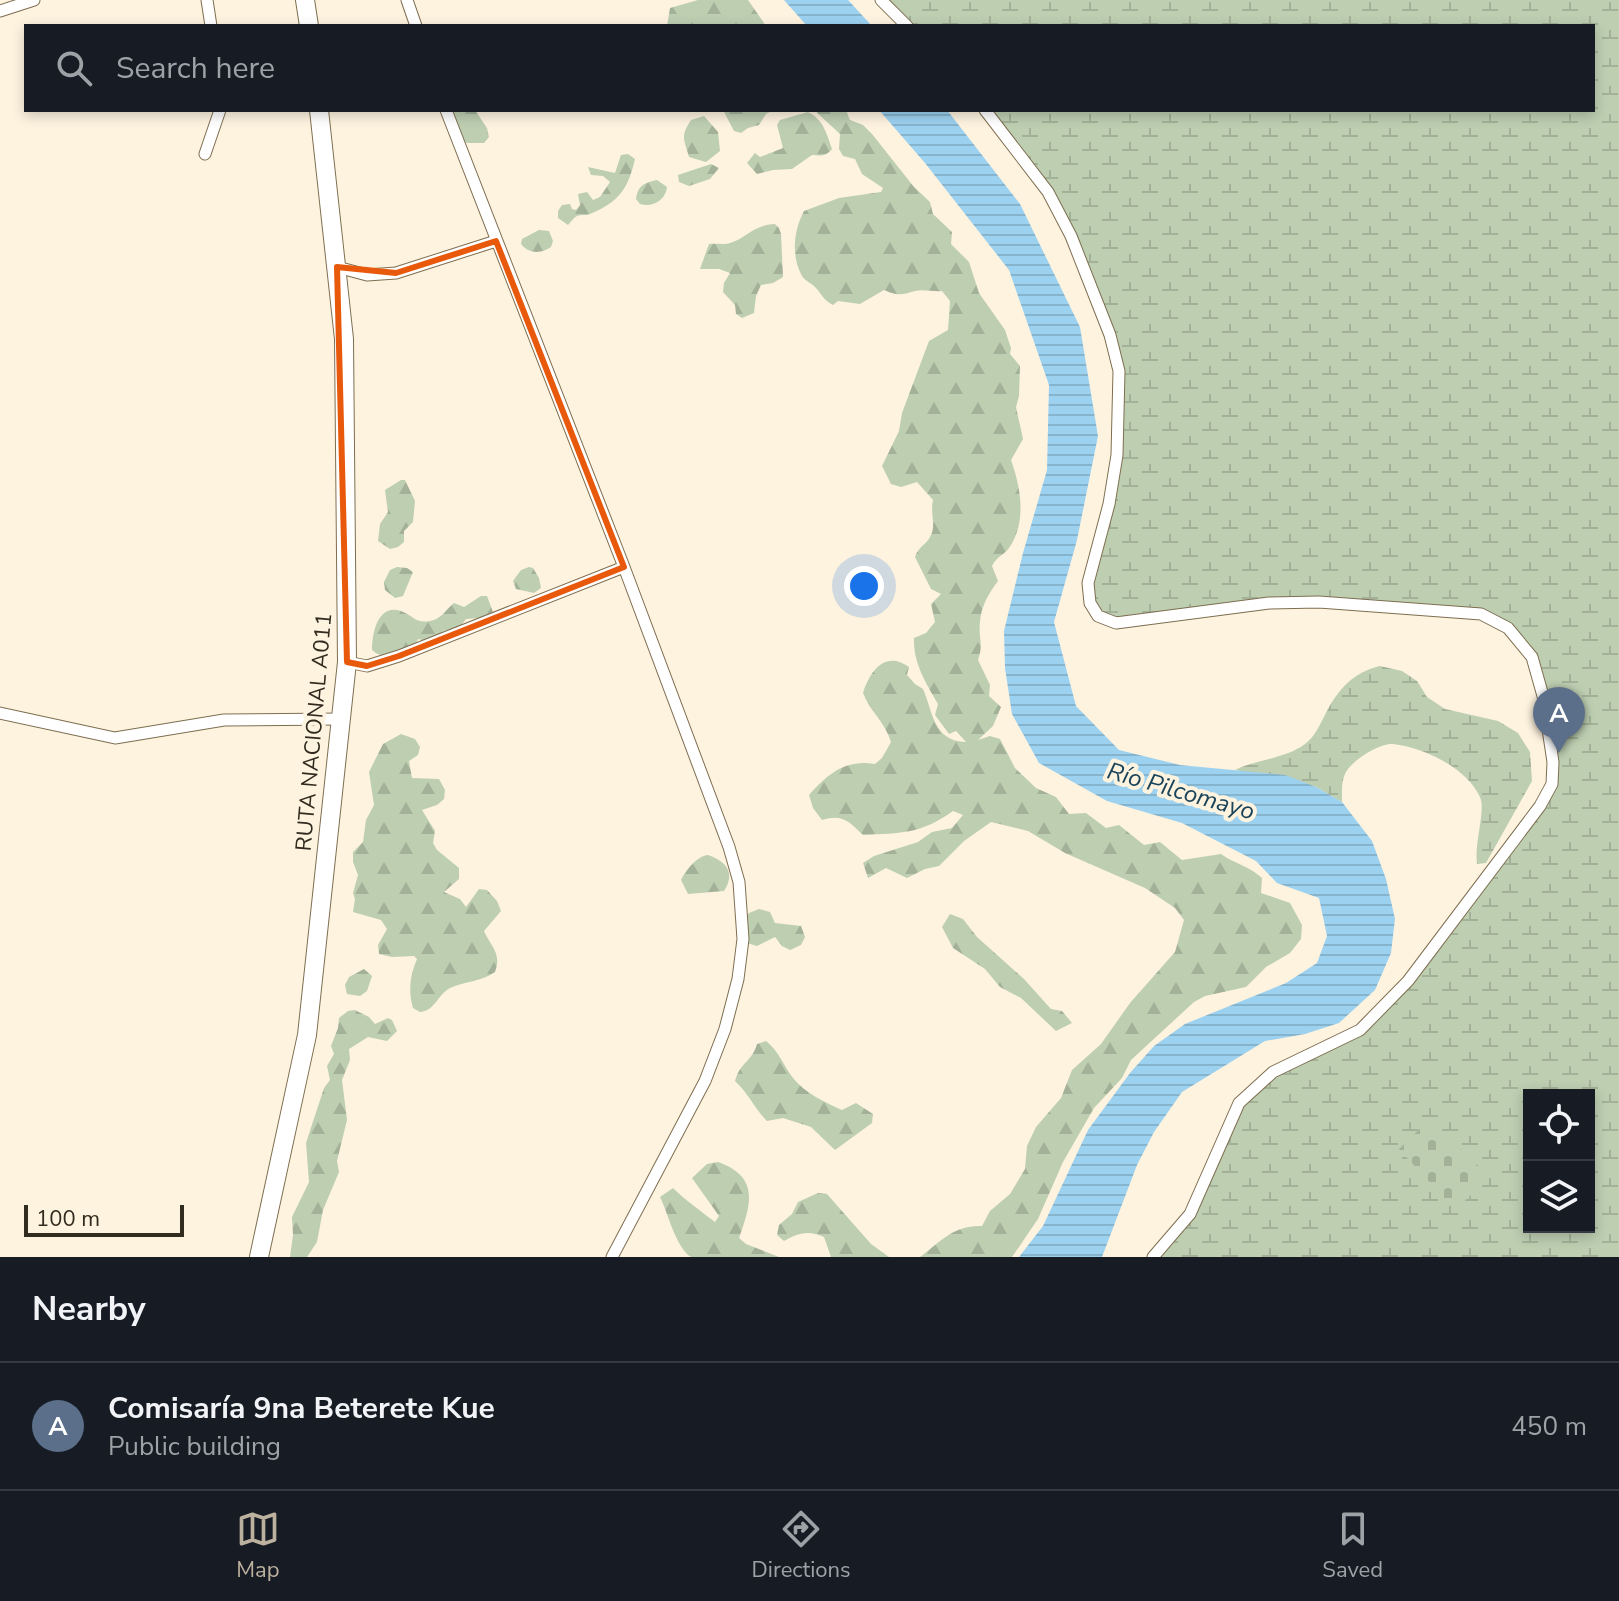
<!DOCTYPE html>
<html lang="en">
<head>
<meta charset="utf-8">
<style>
	body { margin:0; font-family:"Nunito Sans",sans-serif; background:#242831; color:#f1f3f6 }
	.controls { position:absolute; right:24px; bottom:24px; display:grid; overflow:hidden; border-radius:0px; box-shadow:0 4px 12px #0003 }
	.controls button { width:72px; height:72px; display:grid; place-items:center; padding:0; border:0; border-bottom:2px solid #363941; background:#171b24; color:#f1f3f6; font:40px sans-serif }
	.scale { position:absolute; left:24px; bottom:20px; width:160px; box-sizing:border-box; padding-left:8px; border:4px solid #322b1f; border-top:0; font-size:22px; line-height:28px; white-space:nowrap; color:#322b1f; -webkit-text-stroke:6px #fef3df; paint-order:stroke }
	.you { position:absolute; left:864px; top:586px; width:28px; height:28px; margin:-20px; border:6px solid #fff; border-radius:50%; background:#1a73e8; box-shadow:0 0 0 12px #1a73e833 }
	.badge { display:grid; place-items:center; width:52px; height:52px; border-radius:50%; background:#bcb19e; color:#fff; font-size:26px; font-weight:700 }
	.pin { position:absolute; translate:-50% -66px; filter:drop-shadow(0 2px 4px #0008) }
	.pin::after { content:''; position:absolute; top:42px; width:28px; height:24px; background:inherit; clip-path:polygon(0 0,100% 0,50% 100%) }
	.list { margin:0; padding:0; list-style:none }
	h2 { display:flex; justify-content:space-between; align-items:center; height:104px; margin:0; padding:0 32px; font-size:34px }
	h2 small { font-size:26px; font-weight:400; color:#9ea1a6 }
	.list li { display:grid; grid-template-columns:52px 1fr auto; gap:24px; align-items:center; box-sizing:border-box; height:128px; padding:0 32px; border-top:2px solid #363941 }
	.list b { display:block; font-size:30px; white-space:nowrap }
	.list p { margin:0; font-size:26px; white-space:nowrap; color:#9ea1a6 }
	.list em { font-size:26px; font-style:normal; color:#9ea1a6 }
	.icon { flex:none; width:44px; height:44px; fill:none; stroke:currentColor; stroke-width:2; stroke-linecap:round; stroke-linejoin:round }
	.map { position:relative; flex:none; width:1619px; height:1257px; overflow:hidden }
	.search { position:absolute; background:#171b24; box-shadow:0 4px 12px #0003; left:24px; right:24px; top:24px; height:88px; display:flex; align-items:center; gap:20px; box-sizing:border-box; padding:0 28px; border-radius:0px; color:#9ea1a6; font-size:30px }
	.sheet { height:232px; background:#171b24 }
	nav { display:flex; justify-content:space-around; align-items:center; box-sizing:border-box; height:112px; border-top:2px solid #363941; background:#171b24; font-size:22px; color:#9ea1a6 }
	nav a { display:grid; justify-items:center; gap:4px }
	nav .on { color:#bcb19e }
	.map>svg:first-child { display:block }
	.forest { fill:url(#forest-firs) }
	.wetland { fill:url(#wetland-marsh); fill-rule:evenodd }
	.cemetery { fill:url(#cemetery-stones) }
	.water { fill:url(#water-rules) }
	.lines { fill:none; stroke-linecap:round; stroke-linejoin:round }
	.minor-casing { stroke:#7e6e50; stroke-width:13 }
	.primary-casing { stroke:#7e6e50; stroke-width:20 }
	.minor { stroke:#fff; stroke-width:11 }
	.primary { stroke:#fff; stroke-width:18 }
	.marked { fill:none; stroke:#e8590c; stroke-width:6; stroke-linejoin:round }
	.labels { text-anchor:middle; stroke-width:8; stroke-linejoin:round; paint-order:stroke }
	.street-label { font-size:22px; fill:#322b1f; stroke:#fef3df }
	.water-label { font-size:24px; font-style:italic; fill:#1a445a; stroke:#fef3df }
</style>
</head>
<body>
<div class="map">
<svg width="1619" height="1257" viewBox="0 0 1619 1257">
	<defs>
		<pattern id="forest-firs" width="22" height="20" patternUnits="userSpaceOnUse" patternTransform="scale(2)"><rect width="22" height="20" fill="#bdceb1"/><path d="M5 1l3.5 6h-7zM16 11l3.5 6h-7z" fill="#a3b198"/></pattern>
		<pattern id="wetland-marsh" width="20" height="14" patternUnits="userSpaceOnUse" patternTransform="scale(2)"><rect width="20" height="14" fill="#bdceb1"/><path d="M1 5h8M5 5V1M11 12h8M15 12V8" fill="none" stroke="#a3b198"/></pattern>
		<pattern id="cemetery-stones" width="16" height="16" patternUnits="userSpaceOnUse" patternTransform="scale(2)"><rect width="16" height="16" fill="#bdceb1"/><path d="M2 7V4a2 2 0 0 1 4 0v3zM10 15v-3a2 2 0 0 1 4 0v3z" fill="#a3b198"/></pattern>
		<pattern id="water-rules" width="6" height="5" patternUnits="userSpaceOnUse" patternTransform="scale(2)"><rect width="6" height="5" fill="#9cd1f0"/><path d="M0 2.5h6" fill="none" stroke="#87b4cd"/></pattern>
	</defs>
	<rect width="100%" height="100%" fill="#fef3df"/>
	<path class="forest" d="M698,0h50l18,26h-99l3,-18z
		M448,110h27l12,18 2,9 -5,6h-18l-6,-7z
		M723,110h51l-8,4 -7,11 -11,3 -7,5 -7,-2z
		M814,110h32l4,10 13,5 9,9 42,53 16,15 3,12 19,18 -1,12 18,18 10,31 26,37 6,18 -1,6 10,12 -1,30 -3,11 7,32 -12,21c10,28 16,62 -2,88 -5,7 -13,9 -17,18l6,15c-9,12 -17,25 -18,41 -2,15 4,22 -2,38l12,25 -1,11 12,11 -8,19 -15,14 12,-4 10,3 15,29 21,20 20,9 13,17 17,-1 20,15 13,-3 25,20 16,-3 22,18 39,-6c14,10 28,12 41,24l-1,15 29,10 12,22 -1,14 -11,14 -24,14 -20,20 -41,9 -11,6 -63,58 -9,18 -28,30 -31,54 -25,57 -26,38h-92c21,-16 34,-32 62,-31l8,-15 20,-17 15,-25 2,-23 9,-19 25,-29 11,-28 29,-26 29,-41 45,-51 9,-32 -9,-12 -30,-20 -80,-35 -37,-22 -37,-9 -27,19 -25,25 -14,3 -18,9 -21,-10 -18,10 -5,-15 11,-7 44,-14 14,-10 20,-4 11,-13 -10,-4c-32,23 -51,22 -90,24 -15,-14 -20,-21 -41,-15l-9,-12 -4,-13c19,-21 36,-36 66,-31l7,-6 9,-16c-6,-20 -21,-31 -28,-49 7,-22 22,-43 46,-26l-2,8 8,9 8,5c10,23 10,52 43,53l-10,-11 -7,3 -14,-19 3,-11c-12,-21 -25,-41 -24,-66l12,-5 9,-11 -4,-18 10,-10 -10,-5 -16,-32c4,-12 12,-12 16,-22 5,-10 -1,-23 2,-35l-16,-18 -16,5 -10,-3 -9,-18 17,-35 3,-18 27,-72 19,-11 2,-29 -8,-10c-8,1 -19,-2 -27,0 -14,4 -17,5 -31,-1l-24,14 -22,-3 -5,4c-10,-5 -11,-11 -18,-18 -5,-5 -11,-6 -14,-13 -10,-20 -7,-44 3,-63l35,-13 42,-6 2,-4 -21,-14 -7,-15 -12,-3 -4,-7 1,-15z
		M808,112c15,7 19,22 24,37 -6,7 -10,7 -20,6l-20,14 -19,1 -16,4 -10,-11 8,-10 5,4 23,-9 -6,-23 3,-5z
		M704,116l14,16 2,19 -14,11 -17,-5c-5,-19 -9,-20 2,-37z
		M628,154l7,5c-7,30 -16,43 -45,55 -4,2 -9,0 -13,2 -4,2 -6,6 -9,9l-10,-7v-7l4,-6 8,-1 2,5 4,1 4,-5 -2,-11 9,-2 6,8 7,-3 10,-15 -7,-6 -12,-1 -3,-8 27,6 6,-18z
		M711,164l8,4 -9,11 -21,7 -10,-4 -1,-7z
		M657,180l10,7c-1,13 -15,21 -27,17l-4,-5c2,-14 8,-16 21,-19z
		M775,224l4,4 2,6 2,43 -10,6 -12,2 -5,11 -2,17 -12,5 -6,-4 -1,-9 -12,-13 1,-9 6,-10 -11,-4h-19l9,-25c6,-1 16,1 21,-1 17,-5 23,-18 45,-19z
		M539,230l10,1 4,10 -2,6c-10,7 -22,7 -30,-3l1,-5z
		M401,480h4l10,21 -2,21 -9,9v11l-6,5 -8,2 -12,-8 2,-17 8,-12 -3,-22z
		M397,567l10,1 6,4 -10,24 -8,2 -10,-8 -1,-8 6,-12z
		M529,567l4,1 6,10 2,10 -7,5 -18,-4 -3,-8 8,-11z
		M481,596h6l6,16 -14,6 -13,1 -6,8 -17,4 -3,7 -10,4 -12,-3 -4,9c-15,4 -29,14 -42,2 0,-15 5,-47 29,-39 11,4 15,13 29,10 12,-2 15,-11 24,-18l10,4z
		M401,734l14,5 5,8 -2,8 -9,6 3,17 27,1 6,11 -1,9 -7,6 -15,5 13,21 -2,12 4,7 22,18v11l-15,13 16,7 6,8 13,-18 8,1 10,11 4,10 -17,20c7,16 18,22 11,41 -14,10 -30,9 -45,16 -13,7 -14,22 -30,24l-7,-4c-5,-18 -3,-33 4,-49l-3,-3 -22,1 -13,-3 -1,-9 9,-16 -6,-9 -28,-8 2,-13 -2,-6 5,-18 -5,-13v-10l10,-10 3,-22 8,-15 -5,-33 14,-28z
		M708,855c18,6 28,18 16,36l-36,3 -7,-14c5,-10 16,-24 27,-25z
		M759,909l11,3 5,11 26,3 4,11 -4,8 -11,5 -8,-4 -7,-9 -18,9 -10,-3 -6,-22 8,-8z
		M950,914l13,5 14,18 47,42 27,30 11,2 10,12 -16,8 -35,-33 -21,-11 -15,-18 -32,-21 -11,-21z
		M364,969l8,7 -5,15 -7,5 -13,-2 -2,-9 4,-8z
		M355,1010l14,7 6,7 13,-6 4,2 5,11 -10,10 -19,-4 -19,12 1,11 -8,20 5,40 -10,41 2,11 -16,38 -6,32 -10,15h-17l3,-22 -1,-18 17,-35 -3,-39 18,-55 6,-8 -3,-14 7,-12 -3,-8 7,-18 1,-10 9,-7z
		M766,1041c13,10 17,24 27,37 12,15 31,24 49,32l14,-7 17,11 -1,9 -37,27 -24,-23 -28,-9 -16,3c-13,-13 -18,-27 -32,-40 5,-19 17,-19 22,-37z
		M718,1162c42,15 33,42 21,76l7,6 33,13h-88c-15,-9 -23,-44 -31,-60l13,-9c13,13 28,23 42,34l4,-6 -27,-38 15,-14z
		M818,1193l9,1 44,50 18,13h-58l-7,-20c-16,-7 -25,-4 -40,4l-7,-6 2,-10 13,-11 6,-12z"/>
	<path class="wetland" d="M881,0h738v1257h-466l37,-43 49,-111 17,-18 84,-43 68,-61 144,-197 -2,-54 -29,-88 -40,-28 -162,-12 -203,21 -26,-20 19,-99 10,-133 -9,-36 -62,-143 -63,-82h608v-84h-686zM1529,1095h60v132h-60z
		M1380,666l22,5 15,10 10,16 18,12 53,12 20,12 12,19 2,29 -46,82 -9,1c-3,-21 9,-54 3,-67 -13,-29 -57,-50 -87,-53 -14,-1 -40,16 -47,28 -5,9 -4,20 -4,30l-26,-15 -81,-17c22,-11 50,-11 70,-26 10,-7 15,-20 21,-31 12,-24 28,-41 54,-47z"/>
	<path class="cemetery" d="M1429,1120l61,57 -35,33 -56,-61z"/>
	<path class="water" d="M784,0h64l24,26h-65z
		M879,110h68l73,94 60,123 18,109 -21,104 -23,82 22,84 43,44 61,15 105,10 31,12 26,15 30,39 14,38 9,40 -4,34 -16,37 -36,33 -34,11 -40,7 -83,51 -28,40 -17,33 -35,92h-83l24,-31 45,-96 42,-57 24,-27 31,-22 101,-41 31,-20 10,-27 -8,-38 -42,-15 -21,-22 -74,-38 -75,-22 -68,-38 -27,-49 -7,-46 -1,-37 19,-78 24,-83 2,-85 -40,-115 -84,-107z"/>
	<g class="lines">
		<defs>
			<path id="minor" d="M207,0l4,26
				M407,0l9,26
				M881,0l26,26
				M0,11l34,-11
				M446,110l178,457 105,280 10,35 4,57 -5,40 -13,50 -20,52 -93,176
				M985,110l63,82 23,44 39,99 9,36 -2,84 -8,49 -21,79 2,20 8,13 18,7 153,-20 50,-1 162,12 27,14 24,29 11,39 10,66 -1,22 -12,22 -132,175 -48,49 -87,42 -34,31 -49,111 -37,43
				M205,154l15,-44
				M337,267l30,8 29,-2 100,-32
				M347,662l20,4 32,-10 225,-89
				M0,713l115,25 109,-18 118,-1"/>
			<path id="primary" d="M305,0l4,26
				M259,1257l48,-222 40,-373 -3,-323 -25,-229"/>
		</defs>
		<use href="#minor" class="minor-casing"/>
		<use href="#primary" class="primary-casing"/>
		<use href="#minor" class="minor"/>
		<use href="#primary" class="primary"/>
	</g>
	<path class="marked" d="M496,241l128,326 -225,89 -32,10 -20,-4 -10,-395 59,6z"/>
	<g class="labels">
		<g class="street-label">
			<text transform="translate(313 732) rotate(-85)" y="8">RUTA NACIONAL A011</text>
		</g>
		<g class="water-label">
			<text transform="translate(1181 791) rotate(16)" y="8">Río Pilcomayo</text>
		</g>
	</g>
</svg>
<div class="controls">
<button><svg class="icon" aria-label="locate" viewBox="0 0 24 24"><circle cx="12" cy="12" r="6"/><path d="M12 2v4M12 18v4M2 12h4M18 12h4"/></svg></button>
<button><svg class="icon" aria-label="layers" viewBox="0 0 24 24"><path d="M12 4l9 5-9 5-9-5zM3 14l9 5 9-5"/></svg></button>
</div>
<div class="scale">100 m</div>
<div class="you"></div>
<div class="pin badge" style="left:1559px;top:753px;background:#5c6f8a">A</div>
<div class="search"><svg class="icon" aria-label="search" viewBox="0 0 24 24"><circle cx="10" cy="10" r="6"/><path d="M15 15l6 6"/></svg>Search here</div>
</div>
<section class="sheet">
<h2>Nearby<small></small></h2>
<ul class="list">
<li><span class="badge" style="background:#5c6f8a">A</span><div><b>Comisaría 9na Beterete Kue</b><p>Public building</p></div><em>450 m</em></li>
</ul>
</section>
<nav>
<a class="on"><svg class="icon" aria-label="map" viewBox="0 0 24 24"><path d="M3 6l6-2 6 2 6-2v14l-6 2-6-2-6 2zM9 4v14M15 6v14"/></svg>Map</a>
<a><svg class="icon" aria-label="directions" viewBox="0 0 24 24"><path d="M12 3l9 9-9 9-9-9zM9 14v-3h6M13 9l2 2-2 2"/></svg>Directions</a>
<a><svg class="icon" aria-label="saved" viewBox="0 0 24 24"><path d="M7 4h10v16l-5-4-5 4z"/></svg>Saved</a>
</nav>
</body>
</html>
